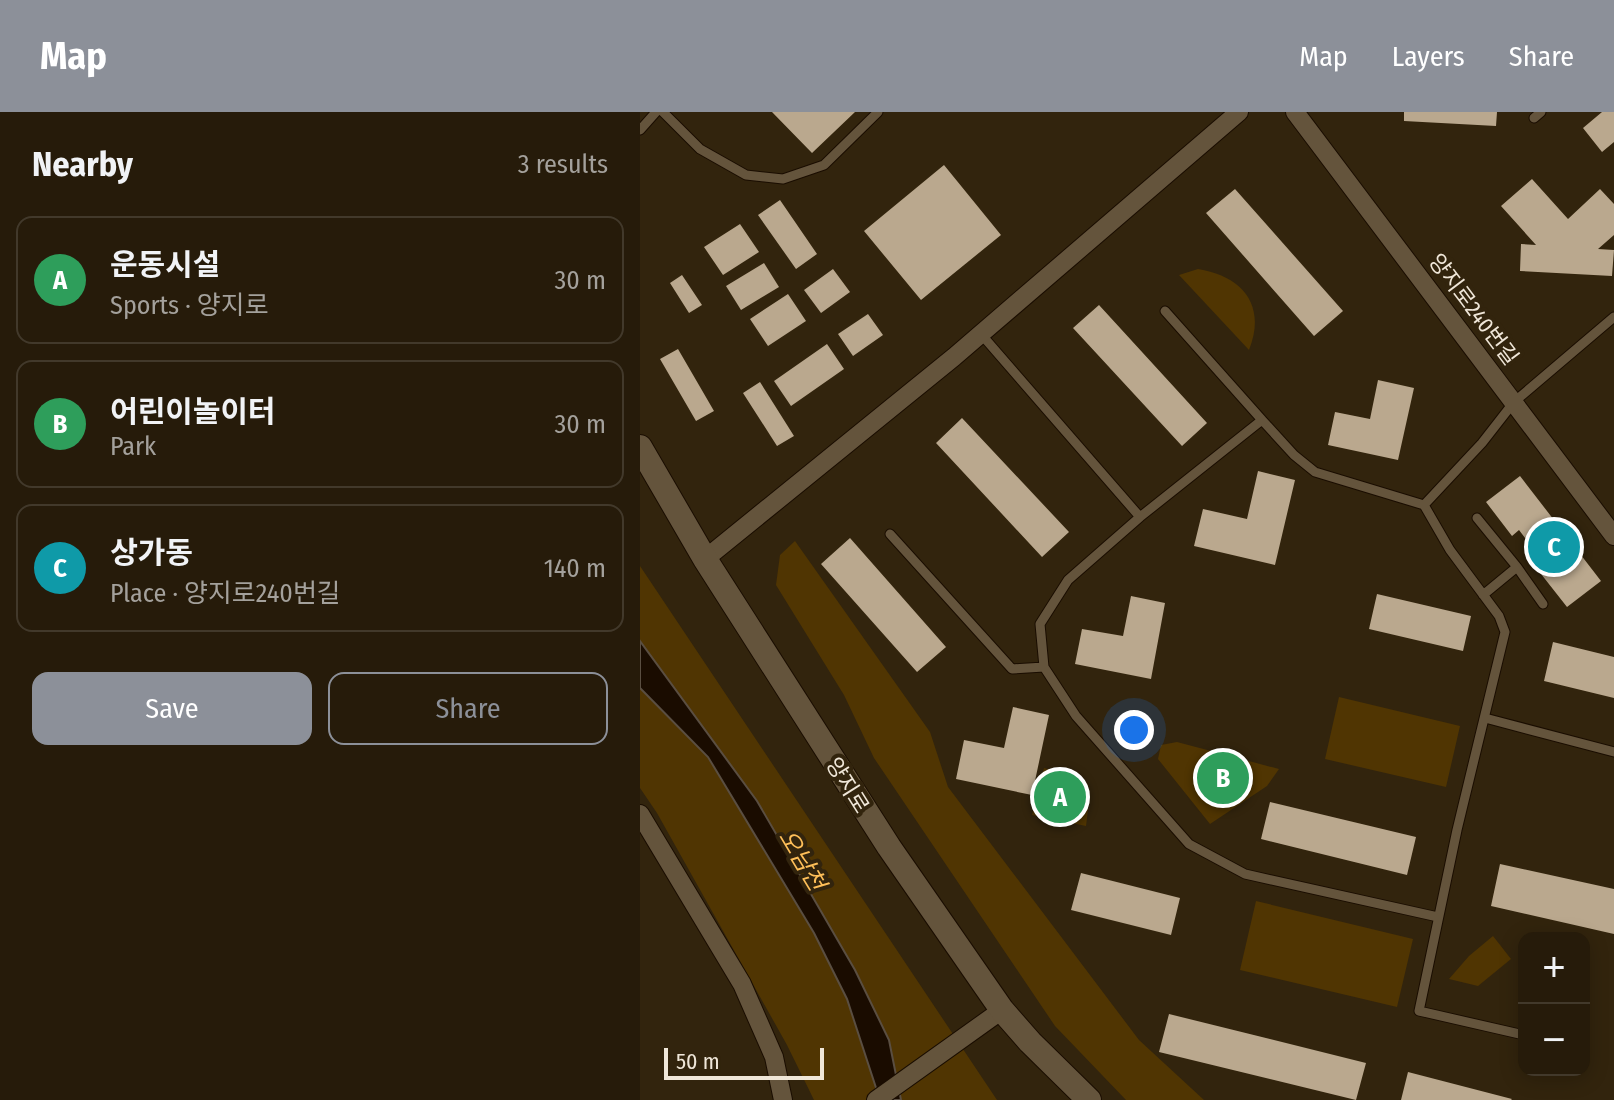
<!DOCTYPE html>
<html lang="en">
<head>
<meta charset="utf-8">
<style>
	body { margin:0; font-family:"Fira Sans Condensed","Noto Sans KR",sans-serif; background:#2e2413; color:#f1f3f6 }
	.controls { position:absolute; right:24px; bottom:24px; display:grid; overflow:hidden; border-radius:16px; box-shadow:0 4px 20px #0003 }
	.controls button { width:72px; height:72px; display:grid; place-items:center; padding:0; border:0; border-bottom:2px solid #42392b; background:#261b0a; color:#f1f3f6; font:40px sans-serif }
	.scale { position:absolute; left:24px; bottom:20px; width:160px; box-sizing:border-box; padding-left:8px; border:4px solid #f0e7d9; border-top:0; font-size:22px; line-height:28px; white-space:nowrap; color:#f0e7d9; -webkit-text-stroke:6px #32240d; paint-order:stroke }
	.you { position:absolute; left:494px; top:618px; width:28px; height:28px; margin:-20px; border:6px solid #fff; border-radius:50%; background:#1a73e8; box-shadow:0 0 0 12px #1a73e833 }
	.badge { display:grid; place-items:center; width:52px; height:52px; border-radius:50%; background:#8c9099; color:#fff; font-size:26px; font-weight:700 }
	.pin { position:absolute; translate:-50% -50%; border:4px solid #fff; box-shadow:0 2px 8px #0006 }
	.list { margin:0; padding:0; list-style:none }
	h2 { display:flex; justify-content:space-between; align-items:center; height:104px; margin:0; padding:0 32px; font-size:34px }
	h2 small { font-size:26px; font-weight:400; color:#a4a19c }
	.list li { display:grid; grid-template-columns:52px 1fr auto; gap:24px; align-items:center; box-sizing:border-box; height:128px; margin:0 16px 16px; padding:0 16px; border:2px solid #42392b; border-radius:16px }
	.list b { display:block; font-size:30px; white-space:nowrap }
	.list p { margin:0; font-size:26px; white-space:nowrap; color:#a4a19c }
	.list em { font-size:26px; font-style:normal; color:#a4a19c }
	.actions { display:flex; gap:16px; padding:24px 32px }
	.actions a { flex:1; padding:18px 0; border:2px solid #8c9099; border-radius:16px; text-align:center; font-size:28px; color:#8c9099 }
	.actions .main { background:#8c9099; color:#fff }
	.map { position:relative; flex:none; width:974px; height:988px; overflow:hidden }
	header { display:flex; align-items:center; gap:48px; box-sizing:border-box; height:112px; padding:0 40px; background:#8c9099; color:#fff }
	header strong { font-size:38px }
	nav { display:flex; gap:44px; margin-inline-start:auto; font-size:28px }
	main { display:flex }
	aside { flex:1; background:#261b0a }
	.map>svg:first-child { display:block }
	.green { fill:#503502 }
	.water { fill:#1a0c00; stroke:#5a4e41; stroke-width:2 }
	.building { fill:#baa88e }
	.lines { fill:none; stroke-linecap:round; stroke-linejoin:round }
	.lane-casing { stroke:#1a0d00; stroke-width:11 }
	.street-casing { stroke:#1a0d00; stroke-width:20 }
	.secondary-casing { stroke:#1a0d00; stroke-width:26 }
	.lane { stroke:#64543c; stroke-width:9 }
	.street { stroke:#64543c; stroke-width:18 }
	.secondary { stroke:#64543c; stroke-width:24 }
	.labels { text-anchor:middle; stroke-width:8; stroke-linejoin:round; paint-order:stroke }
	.street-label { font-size:22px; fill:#f0e7d9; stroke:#32240d }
	.water-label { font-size:24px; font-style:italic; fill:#febf59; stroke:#32240d }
</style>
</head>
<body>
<header>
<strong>Map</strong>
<nav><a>Map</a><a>Layers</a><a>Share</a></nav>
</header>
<main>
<aside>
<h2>Nearby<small>3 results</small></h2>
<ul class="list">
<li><span class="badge" style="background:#2e9e5b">A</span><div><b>운동시설</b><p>Sports · 양지로</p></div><em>30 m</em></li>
<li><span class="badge" style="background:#2e9e5b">B</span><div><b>어린이놀이터</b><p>Park</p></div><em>30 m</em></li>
<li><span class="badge" style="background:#0f9aa8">C</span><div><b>상가동</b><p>Place · 양지로240번길</p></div><em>140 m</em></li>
</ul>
<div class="actions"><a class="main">Save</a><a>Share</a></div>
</aside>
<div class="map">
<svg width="974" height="988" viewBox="0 0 974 988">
	<rect width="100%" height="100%" fill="#32240d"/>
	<path class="green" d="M558,157c44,7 69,36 51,81l-70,-75z
		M155,429l135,191 18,55 191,253 65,60h-78l-71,-74 -181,-268 -30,-63 -68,-110 4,-30z
		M0,454l357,534h-183l-27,-55 -130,-232 -17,-25z
		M699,585l121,29 -14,61 -121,-28z
		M537,630l102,27 -12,17 -57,38 -52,-65 3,-14z
		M404,656l15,4 10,19 16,9 3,10 -2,16 -54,-11z
		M616,789l157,38 -16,68 -157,-37z
		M853,824l18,23 -33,27 -29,-7 20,-23z"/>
	<path class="water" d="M0,529l117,160 98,169 34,70 12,60h-21l-33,-101 -33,-66 -106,-176 -68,-69z"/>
	<path class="building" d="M132,0h83l-43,41z
		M764,0h93l-1,14 -92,-5z
		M962,0h12v30l-12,10 -19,-24z
		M304,53l57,70 -80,65 -57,-69z
		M892,67l36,40 32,-30 14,15v31l-16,14 16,1 -2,26 -92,-5 1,-27 15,1 -35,-39z
		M595,77l108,122 -29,25 -108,-123z
		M140,88l37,54 -21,15 -38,-54z
		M100,112l19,28 -36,23 -19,-28z
		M124,151l15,24 -38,23 -15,-24z
		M193,157l17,23 -29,21 -17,-23z
		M42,163l20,30 -13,8 -19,-30z
		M148,182l18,27 -38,25 -18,-27z
		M459,193l108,118 -25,23 -109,-118z
		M228,202l15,21 -30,21 -15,-22z
		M187,232l17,25 -53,37 -17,-25z
		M38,237l36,62 -18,10 -36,-62z
		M738,268l36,8 -16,72 -70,-15 7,-33 35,7z
		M120,270l34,54 -17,10 -34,-53z
		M322,306l107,114 -27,25 -106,-114z
		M618,359l37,9 -20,85 -81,-19 9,-37 44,10z
		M880,364l81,105 -34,26 -33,-42 7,-6 -22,-29 -7,6 -26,-34z
		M210,426l96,109 -29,25 -96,-108z
		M737,482l94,22 -8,35 -94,-22z
		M491,484l34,7 -14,76 -76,-15 7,-35 41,7z
		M913,530l61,15v41l-70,-17z
		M373,595l36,8 -17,80 -76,-16 8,-39 40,8z
		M630,690l146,35 -9,38 -146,-36z
		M860,752l114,25v45l-123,-28z
		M441,761l99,25 -9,37 -100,-25z
		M529,902l197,49 -10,37 -197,-48z
		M768,960l104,27 -1,1h-110z"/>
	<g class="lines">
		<defs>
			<path id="lane" d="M23,0l37,37 46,26 37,4 41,-14 54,-53
				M894,6l7,-6
				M0,18l16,-18
				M525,199l97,109
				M341,222l159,183
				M784,393l58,-62 32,-41 100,-85
				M837,406l40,49 26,37
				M250,422l122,135 32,-2
				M843,483l34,-28
				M845,606l129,34
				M798,805l-193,-43 -56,-30 -113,-128 -32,-49 -4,-43 28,-44 72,-63 122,-97 32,35 21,17 109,33 26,45 49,66 6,16 -48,198 -38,181 105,24"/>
			<path id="street" d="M655,0l319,424
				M65,447l249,-202 285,-245
				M0,702l102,170 32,73 9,43
				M236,988l126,-90"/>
			<path id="secondary" d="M0,335l65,112 184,288 113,163 28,32 59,58"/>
		</defs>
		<use href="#lane" class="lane-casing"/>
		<use href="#street" class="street-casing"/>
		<use href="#secondary" class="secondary-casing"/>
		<use href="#lane" class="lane"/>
		<use href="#street" class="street"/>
		<use href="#secondary" class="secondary"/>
	</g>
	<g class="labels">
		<g class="street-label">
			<text transform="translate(834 197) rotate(53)" y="8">양지로240번길</text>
			<text transform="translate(208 673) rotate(58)" y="8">양지로</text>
		</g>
		<g class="water-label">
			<text transform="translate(162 748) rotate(59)" y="8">오남천</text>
		</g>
	</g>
</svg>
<div class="controls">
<button>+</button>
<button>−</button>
</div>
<div class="scale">50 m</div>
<div class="you"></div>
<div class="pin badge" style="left:420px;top:685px;background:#2e9e5b">A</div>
<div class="pin badge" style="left:583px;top:666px;background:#2e9e5b">B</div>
<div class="pin badge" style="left:914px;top:435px;background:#0f9aa8">C</div>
</div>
</main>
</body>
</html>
